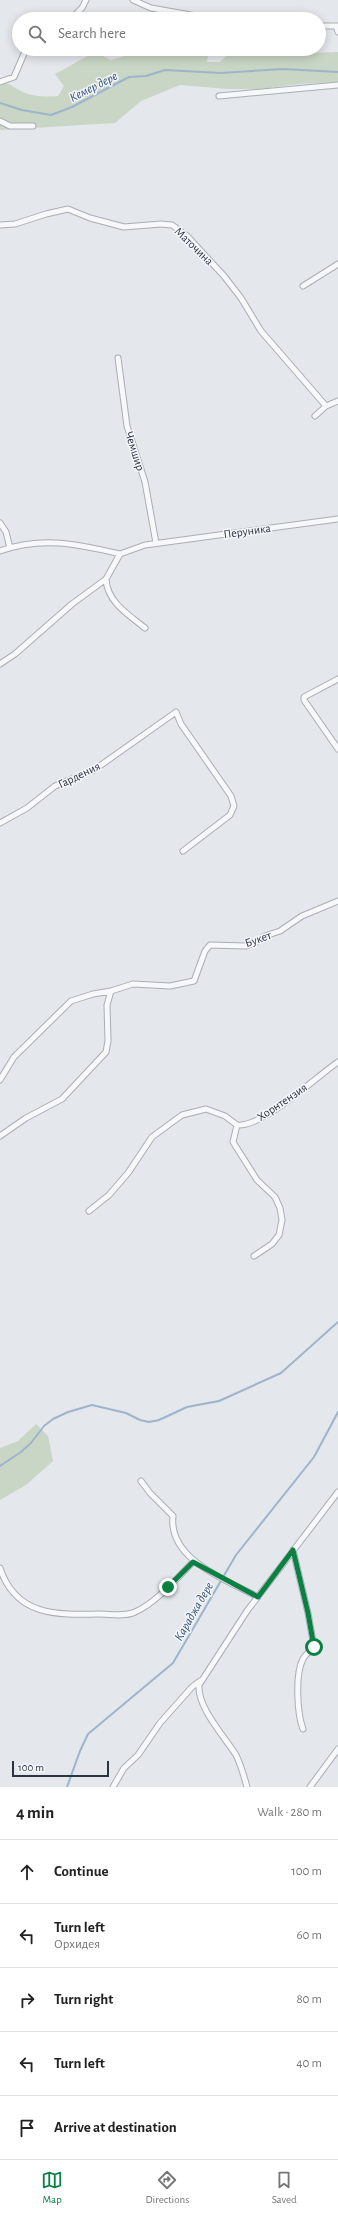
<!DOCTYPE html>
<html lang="en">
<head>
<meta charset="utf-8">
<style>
	body { margin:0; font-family:"Alegreya Sans",sans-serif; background:#f6f6f6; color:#222 }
	.scale { position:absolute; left:12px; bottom:10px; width:97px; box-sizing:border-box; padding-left:4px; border:2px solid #2b3445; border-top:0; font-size:11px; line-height:14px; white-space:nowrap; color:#2b3445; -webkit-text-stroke:3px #f4f6f9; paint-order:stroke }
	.stop { position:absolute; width:12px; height:12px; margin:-9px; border:3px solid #0b8043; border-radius:50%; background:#fff }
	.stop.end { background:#0b8043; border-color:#fff; box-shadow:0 1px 4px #0008 }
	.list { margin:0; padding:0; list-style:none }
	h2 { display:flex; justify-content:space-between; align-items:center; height:52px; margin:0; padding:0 16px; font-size:17px }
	h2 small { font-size:13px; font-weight:400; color:#767676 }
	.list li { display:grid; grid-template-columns:26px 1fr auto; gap:12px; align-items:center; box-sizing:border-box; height:64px; padding:0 16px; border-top:1px solid #e0e0e0 }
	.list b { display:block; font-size:15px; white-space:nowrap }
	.list p { margin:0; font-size:13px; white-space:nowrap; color:#767676 }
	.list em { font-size:13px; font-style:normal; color:#767676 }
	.icon { flex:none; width:22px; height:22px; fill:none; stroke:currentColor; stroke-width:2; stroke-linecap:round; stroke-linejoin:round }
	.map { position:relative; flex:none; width:338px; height:1787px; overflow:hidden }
	.search { position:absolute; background:#fff; box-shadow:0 2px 10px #0003; left:12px; right:12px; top:12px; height:44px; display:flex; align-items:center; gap:10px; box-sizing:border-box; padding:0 14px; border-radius:22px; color:#767676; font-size:15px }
	.sheet { height:372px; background:#fff }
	nav { display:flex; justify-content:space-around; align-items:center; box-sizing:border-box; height:56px; border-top:1px solid #e0e0e0; background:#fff; font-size:11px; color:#767676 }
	nav a { display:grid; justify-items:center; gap:2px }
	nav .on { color:#0b8043 }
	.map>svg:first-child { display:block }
	.green { fill:#c9d6c5 }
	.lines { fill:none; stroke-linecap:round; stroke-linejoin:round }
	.stream { stroke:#9fb4cc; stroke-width:2 }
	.minor-casing { stroke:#a9aeb7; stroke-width:7 }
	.minor { stroke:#f7f8fa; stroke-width:5 }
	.route { stroke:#0b8043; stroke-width:5 }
	.labels { text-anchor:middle; stroke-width:3; stroke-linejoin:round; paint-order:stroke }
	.street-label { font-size:12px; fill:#2b3445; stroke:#f4f6f9 }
	.water-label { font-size:13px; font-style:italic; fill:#34527a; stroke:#f4f6f9 }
</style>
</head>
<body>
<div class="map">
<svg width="338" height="1787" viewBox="0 0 338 1787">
	<rect width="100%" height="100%" fill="#e4e7ec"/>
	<path class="green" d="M233,49h26l26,5 53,-2v30l-39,2 -39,5h-33l-47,-4 -39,16 -26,22 -115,7v-48c8,0 16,7 23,10 12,5 23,5 35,4l6,-10 -9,-12 40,-22 16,8 17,-5 24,-3 25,4 31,-2 -1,8h13z
		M36,1424l12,12 5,25 -27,24 -26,15v-52l18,-7z"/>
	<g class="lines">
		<path class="stream" d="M0,103l22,7 29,5 21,-8 57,-30 17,-1 19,-6 56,3 62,-4 55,3
			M0,1466l21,-14 10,-9 13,-17 9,-7 15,-7 24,-7 34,8 14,7 9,2 10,-2 28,-13 32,-6 62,-28 57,-51
			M67,1787l13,-36 8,-17 85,-71 63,-108 78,-98 24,-45"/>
		<defs>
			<path id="minor" d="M133,0l18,8 62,11
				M71,19l11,-11 4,-8
				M319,26h19
				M336,26l2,6
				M0,82l14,-5 12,-28
				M219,96l119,-11
				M0,121l10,5h23
				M0,225l15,-1 31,-10 22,-5 22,9 34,9 37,-3 11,1 15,11 37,40 17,22 20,33 65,75
				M303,286l35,-22
				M118,358l9,68 18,56 11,61
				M315,416l11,-10 12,-5
				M0,523l6,9 4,16
				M0,551c42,-15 78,-7 120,3
				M106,579c1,23 23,36 39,49
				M0,664l15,-10 57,-50 34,-25 14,-25 25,-9 193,-26
				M338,679l-34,18v3l34,49
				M0,823l27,-15 28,-22 39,-16 82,-58 5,12 50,72 3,10 -4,9 -47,36
				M0,1080l14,-23 57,-56 22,-7 18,-3 22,-7 37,2 24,-5 11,-30 5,-6 36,1 9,-3 10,-7 15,-5 22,-15 36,-15
				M0,1136l26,-18 36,-19 44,-47 2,-11 -1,-36 4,-14
				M89,1211l20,-16 19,-22 24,-36 30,-22 24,-6 19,7 12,9
				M254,1256l18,-12 7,-9 3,-15 -2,-12 -5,-11 -18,-17 -24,-38 4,-17c25,3 79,-48 101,-63
				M141,1481l9,12 23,23c-5,44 54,64 85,81
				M293,1550l15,63 6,34c-4,4 -9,8 -11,12 -8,15 -6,54 0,70
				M0,1568c16,48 56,47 99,46 11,0 26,3 36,-2 21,-9 42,-34 58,-50
				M113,1787l11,-19 14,-13 22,-32 32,-36 8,-6
				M247,1787c-3,-11 -6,-22 -11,-32 -12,-19 -39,-48 -37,-70l48,-74 91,-119
				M310,1787l28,-38"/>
		</defs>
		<use href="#minor" class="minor-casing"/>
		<use href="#minor" class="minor"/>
	</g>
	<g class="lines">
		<path class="route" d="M168,1587l25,-25 65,35 35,-47 15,63 6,34"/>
	</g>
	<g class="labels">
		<g class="street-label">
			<text transform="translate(194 246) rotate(44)" y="4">Маточина</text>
			<text transform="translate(135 451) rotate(72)" y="4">Чемшир</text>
			<text transform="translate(247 531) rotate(-8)" y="4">Перуника</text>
			<text transform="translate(79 775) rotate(-26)" y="4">Гардения</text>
			<text transform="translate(258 939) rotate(-19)" y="4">Букет</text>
			<text transform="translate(282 1102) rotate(-34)" y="4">Хорнтензия</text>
		</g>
		<g class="water-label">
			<text transform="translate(93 86) rotate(-27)" y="5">Кемер дере</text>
			<text transform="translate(193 1611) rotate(-60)" y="5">Караджа дере</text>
		</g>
	</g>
</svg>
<div class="scale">100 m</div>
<div class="stop" style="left:314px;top:1647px"></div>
<div class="stop end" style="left:168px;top:1587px"></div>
<div class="search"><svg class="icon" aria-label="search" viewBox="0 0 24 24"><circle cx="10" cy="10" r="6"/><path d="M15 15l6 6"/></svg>Search here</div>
</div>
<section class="sheet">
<h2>4 min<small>Walk · 280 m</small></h2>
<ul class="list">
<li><svg class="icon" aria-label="ahead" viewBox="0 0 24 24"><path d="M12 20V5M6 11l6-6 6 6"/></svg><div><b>Continue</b></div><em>100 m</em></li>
<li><svg class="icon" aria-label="left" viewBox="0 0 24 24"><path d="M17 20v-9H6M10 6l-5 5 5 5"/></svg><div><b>Turn left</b><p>Орхидея</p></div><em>60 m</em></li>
<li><svg class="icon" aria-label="right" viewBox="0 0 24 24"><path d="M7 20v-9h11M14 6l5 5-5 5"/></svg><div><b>Turn right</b></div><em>80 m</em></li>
<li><svg class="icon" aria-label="left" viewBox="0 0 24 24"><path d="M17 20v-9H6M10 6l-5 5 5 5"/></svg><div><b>Turn left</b></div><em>40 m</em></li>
<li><svg class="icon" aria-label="arrive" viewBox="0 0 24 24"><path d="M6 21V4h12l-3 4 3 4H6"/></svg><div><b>Arrive at destination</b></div></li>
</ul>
</section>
<nav>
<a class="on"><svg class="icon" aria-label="map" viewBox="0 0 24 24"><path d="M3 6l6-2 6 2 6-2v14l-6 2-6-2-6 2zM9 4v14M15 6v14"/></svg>Map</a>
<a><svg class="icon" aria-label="directions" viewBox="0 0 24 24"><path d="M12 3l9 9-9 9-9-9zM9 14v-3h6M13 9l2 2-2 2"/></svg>Directions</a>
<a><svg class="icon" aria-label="saved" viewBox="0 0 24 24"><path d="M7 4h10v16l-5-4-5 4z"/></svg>Saved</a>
</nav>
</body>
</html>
